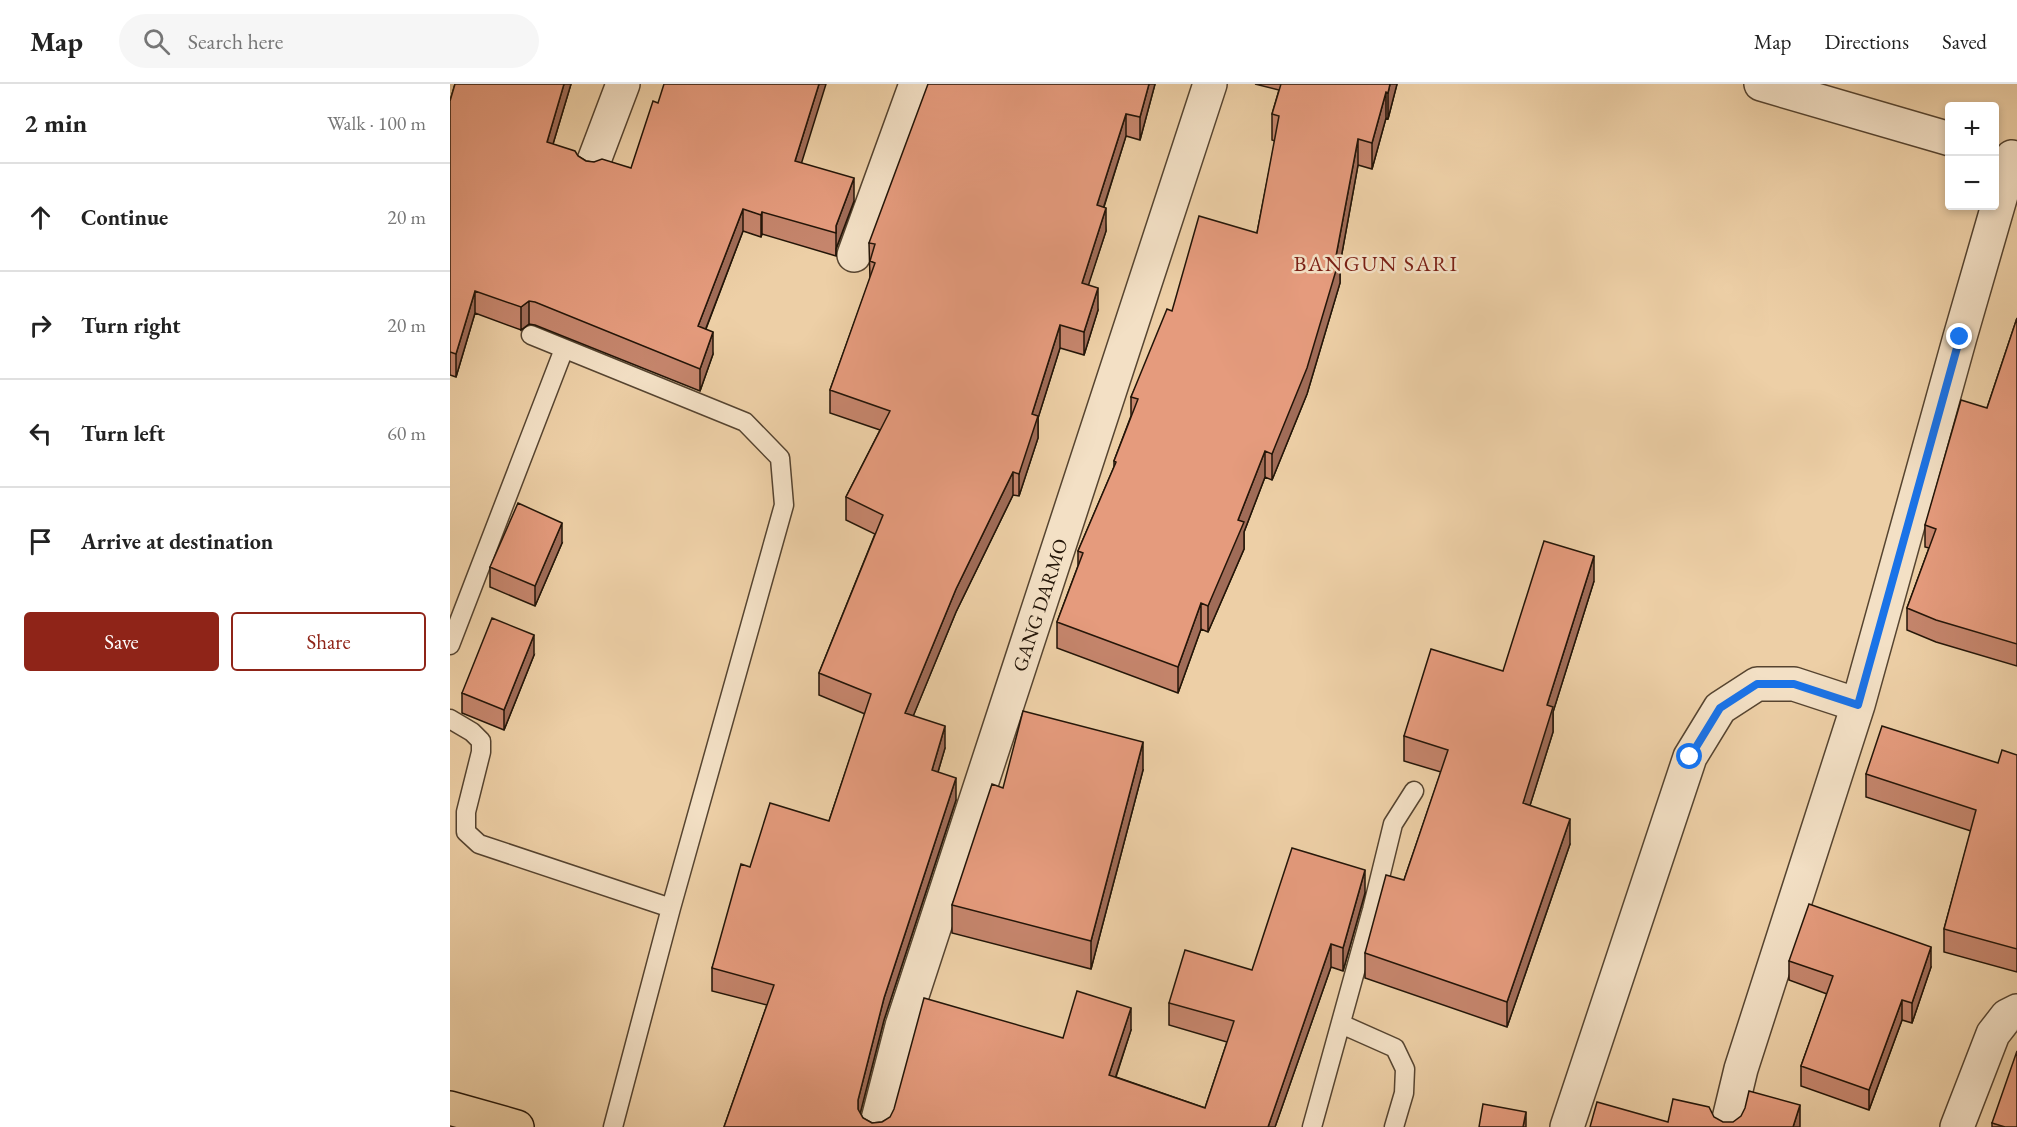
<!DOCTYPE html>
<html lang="en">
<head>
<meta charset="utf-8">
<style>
	body { margin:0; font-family:"EB Garamond",serif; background:#f6f6f6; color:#222 }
	.controls { position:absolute; right:18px; top:18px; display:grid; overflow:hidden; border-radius:6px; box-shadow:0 3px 9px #0003 }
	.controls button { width:54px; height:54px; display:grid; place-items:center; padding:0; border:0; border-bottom:2px solid #e0e0e0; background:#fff; color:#222; font:30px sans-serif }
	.stop { position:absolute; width:18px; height:18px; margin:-14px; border:4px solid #1a73e8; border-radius:50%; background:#fff }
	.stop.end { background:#1a73e8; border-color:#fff; box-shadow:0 2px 6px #0008 }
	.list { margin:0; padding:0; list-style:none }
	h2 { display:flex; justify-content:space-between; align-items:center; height:78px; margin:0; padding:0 24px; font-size:26px }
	h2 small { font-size:20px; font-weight:400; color:#767676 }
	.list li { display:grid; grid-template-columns:39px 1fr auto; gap:18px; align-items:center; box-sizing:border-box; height:108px; padding:0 24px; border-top:2px solid #e0e0e0 }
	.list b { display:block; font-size:22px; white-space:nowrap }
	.list em { font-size:20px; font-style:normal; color:#767676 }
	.actions { display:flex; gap:12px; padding:18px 24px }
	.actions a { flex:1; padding:14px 0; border:2px solid #8f2418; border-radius:6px; text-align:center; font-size:21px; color:#8f2418 }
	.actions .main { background:#8f2418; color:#fff }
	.icon { flex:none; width:33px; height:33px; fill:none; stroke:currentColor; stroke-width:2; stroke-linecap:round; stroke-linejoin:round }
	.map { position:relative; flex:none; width:1567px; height:1043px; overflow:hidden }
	header { display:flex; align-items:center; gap:36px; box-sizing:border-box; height:84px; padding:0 30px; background:#fff; border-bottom:2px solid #e0e0e0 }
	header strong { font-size:28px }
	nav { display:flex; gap:33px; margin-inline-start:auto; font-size:21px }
	.search { width:420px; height:54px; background:#f6f6f6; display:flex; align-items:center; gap:15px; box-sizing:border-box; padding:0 21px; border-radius:33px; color:#767676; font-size:22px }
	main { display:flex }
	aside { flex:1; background:#fff }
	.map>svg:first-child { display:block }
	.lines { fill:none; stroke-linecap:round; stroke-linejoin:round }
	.service-casing { stroke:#564430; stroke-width:21 }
	.minor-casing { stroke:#564430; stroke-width:36 }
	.trunk-casing { stroke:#231508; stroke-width:36 }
	.service { stroke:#f3e0c5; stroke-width:18 }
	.minor { stroke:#f3e0c5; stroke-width:33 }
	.trunk { stroke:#edcfa6; stroke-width:33 }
	.wall { fill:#c5856c; stroke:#231508; stroke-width:1.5 }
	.shaded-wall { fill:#a06c58; stroke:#231508; stroke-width:1.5 }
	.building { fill:#e59b7d; stroke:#231508; stroke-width:1.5 }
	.route { stroke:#1a73e8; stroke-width:8 }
	.labels { text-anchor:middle; stroke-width:5; stroke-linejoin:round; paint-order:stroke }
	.street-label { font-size:20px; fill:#231508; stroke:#f3e0c5 }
	.quarter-label { font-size:22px; letter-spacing:1.5px; fill:#7a1f14; stroke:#f3e0c5 }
</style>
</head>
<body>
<header>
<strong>Map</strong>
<div class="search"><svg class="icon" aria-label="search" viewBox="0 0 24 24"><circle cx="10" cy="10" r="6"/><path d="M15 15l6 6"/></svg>Search here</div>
<nav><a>Map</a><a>Directions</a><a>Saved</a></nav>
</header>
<main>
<aside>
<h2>2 min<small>Walk · 100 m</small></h2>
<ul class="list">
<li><svg class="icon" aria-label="ahead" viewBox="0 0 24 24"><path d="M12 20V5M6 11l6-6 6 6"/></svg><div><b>Continue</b></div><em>20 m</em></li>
<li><svg class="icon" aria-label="right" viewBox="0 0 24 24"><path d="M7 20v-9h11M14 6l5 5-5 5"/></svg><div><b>Turn right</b></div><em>20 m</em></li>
<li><svg class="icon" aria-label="left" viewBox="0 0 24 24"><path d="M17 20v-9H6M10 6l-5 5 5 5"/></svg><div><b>Turn left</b></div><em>60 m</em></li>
<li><svg class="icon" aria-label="arrive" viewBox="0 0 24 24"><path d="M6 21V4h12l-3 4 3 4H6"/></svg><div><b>Arrive at destination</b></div></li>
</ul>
<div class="actions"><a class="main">Save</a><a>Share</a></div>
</aside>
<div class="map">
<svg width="1567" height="1043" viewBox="0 0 1567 1043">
	<rect width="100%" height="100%" fill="#edcfa6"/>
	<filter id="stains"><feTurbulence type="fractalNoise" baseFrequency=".00333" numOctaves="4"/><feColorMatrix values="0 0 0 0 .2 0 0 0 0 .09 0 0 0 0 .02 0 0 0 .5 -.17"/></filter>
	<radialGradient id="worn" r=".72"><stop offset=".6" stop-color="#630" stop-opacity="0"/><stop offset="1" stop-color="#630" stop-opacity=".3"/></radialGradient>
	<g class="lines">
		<defs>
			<path id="service" d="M81,251l214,87 35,36 4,47 -113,403 -58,219
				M0,561l114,-296
				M0,635l22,13 9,9v11l-15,60v20l13,12 192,64
				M891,940l54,24 10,21 -1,24 -10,34
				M862,1043l60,-217 21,-86 21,-33"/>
			<path id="minor" d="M1311,0l189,55
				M142,82l31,-82
				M404,171l62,-171
				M426,1043l26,-101 308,-942
				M1117,1043l123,-370 30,-49 37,-24h37l64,21
				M1277,1043l14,-58 117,-364 102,-368 52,-180
				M1507,1043l36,-93 14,-18 10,-5"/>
			<path id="trunk" d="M0,1024l67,19"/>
		</defs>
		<use href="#service" class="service-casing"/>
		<use href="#minor" class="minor-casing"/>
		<use href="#trunk" class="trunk-casing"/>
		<use href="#service" class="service"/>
		<use href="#minor" class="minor"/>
		<use href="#trunk" class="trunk"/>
	</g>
	<path class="wall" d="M5,0h116l-18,60 25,12 8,5 45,7 170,-5 53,38 -18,48v7l-74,-22 -1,3 -18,-6 -37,98 7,25 -13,37 -165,-66 -6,-1 -8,6 -46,-17 -19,64 -6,-2v-274z
		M705,0l-15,56 -14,-4 -22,71 2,24 -18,54 10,25 -14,45 -24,-7 -22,70v20l-19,58 -6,-1 -57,117 -43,104 32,32 -7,24 18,28 -72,220 -24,93 3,5 9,5 10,-1 181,-84 68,-8 -15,47 89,31 22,-66 -58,-17v-22l83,-33 113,-77 -22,78 -12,-4 -56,160h-551l43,-122 -55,-14v-23l38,-101 79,-46 36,-107 -46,-19v-22l56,-139 -29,-14v-23l34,-67 -50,-17v-23l40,-111 -1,-36z
		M805,0h142l-9,35 -2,-1 -14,51 -14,-4 -18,99v19l-33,111 -35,86 -7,-3 -21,55v17l-36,83 -7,-3 -23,64 -121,-45v-26l21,-56v-15l36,-84v-6l17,-45v-19l41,-86 85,-78 18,-92 -3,-1v-26l7,-24z
		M1567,234v348l-81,-24 -29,-12v-22l22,-60 -4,-1v-22l62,-117z
		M112,459l-27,63 -45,-19v-20z
		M1144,497l-41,131v20l-23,73 40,39 -63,183 -142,-49v-25l39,-73 37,-108 -37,-11v-25l99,-65z
		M84,571l-30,75 -42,-17v-20z
		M1567,671v217l-73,-20v-23l27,-98 -105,-34v-23l132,-11z
		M693,686l-52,199 -139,-36v-28l51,-117z
		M1339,877l142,6 -19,56 -10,-3 -33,90 -68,-24v-20l26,-72 -38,-14z
		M1542,1039l25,4h-25z"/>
	<path class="shaded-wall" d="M114,0h7l-24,80v-22z
		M369,0h7l-31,100v-23z
		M699,0h6l-15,56v-23z
		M940,0h7l-9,35v-26z
		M936,8v26l-14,51v-26z
		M676,30v22l-29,92v-23z
		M908,55v26l-18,99v19l-33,111 -35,86v-26l64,-198z
		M404,94v23l-18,48v7v-30z
		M656,124v23l-24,74v-22z
		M293,125v22l-45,118v-23z
		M312,128v22l-1,3v-22z
		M648,204v22l-14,45v-23z
		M25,207v22l-19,64v-23z
		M79,217v23l-8,6v-23z
		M610,241v23l-22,70v20l-19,58v-22l13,-60z
		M263,248v22l-13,37v-22z
		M815,367v26l-21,55v17l-36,83v-26l30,-86z
		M563,388v23l-57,117 -51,124v-23l51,-124z
		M112,439v20l-27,63v-20z
		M1144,472v25l-41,131v20l-30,96v-25l24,-98z
		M751,519v26l-23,64v-26z
		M84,551v20l-30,75v-20z
		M495,642v22l-13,44v-22z
		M693,658v28l-52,199v-28z
		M506,694v22l-72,220 -26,102v-22l26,-102z
		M1120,735v25l-63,183v-25z
		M915,786v23l-22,78v-23z
		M881,860v23l-56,160h-7z
		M1481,863v20l-19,56v-20z
		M1452,916v20l-33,90v-20z
		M681,924v22l-22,67v-22z
		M1350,1021v22h-7z
		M1076,1028v15h-3z"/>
	<path class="building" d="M5,0h109l-17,58 28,9 3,5 8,5 8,1 8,-3 29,9 22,-67 5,2 6,-19h155l-24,77 59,17 -18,48v7l-74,-21 -1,3 -18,-6 -45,117 15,6 -13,37 -165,-67 -6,-1 -8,6 -46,-16 -19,63 -6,-2v-251z
		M478,0h221l-9,33 -14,-3 -29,91 9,3 -24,75 16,5 -14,44 -24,-7 -28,89 6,2 -19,58 -6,-2 -57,117 -51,124 40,13 -13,44 24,8 -72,220 -26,102v9l5,9 9,5 10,-1 8,-5 4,-8 30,-111 139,40 14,-47 54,17 -22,67 96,33 29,-87 -65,-18 16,-53 67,20 40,-122 73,22 -22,78 -12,-4 -63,183h-544l50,-142 -62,-17 29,-104 9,3 20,-64 59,18 42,-127 -52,-21 64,-158 -37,-18 44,-86 -60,-21 45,-127 -5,-2 5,-17 -6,-1z
		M831,0h109l-2,9 -2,-1 -14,51 -14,-4 -22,117 4,1 -33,111 -35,86 -7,-3 -27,69 6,2 -36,84 -7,-3 -23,64 -121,-45 26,-69 -5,-2 38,-89 -2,-1 24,-62 -7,-2 36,-88 5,2 27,-95 58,17 22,-117 -7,-2z
		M1567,234v326l-81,-24 -29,-12 29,-79 -11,-4 36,-125 26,8z
		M68,419l44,20 -27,63 -45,-19z
		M1094,457l50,15 -47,149 6,2 -30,96 47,16 -63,183 -142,-49 21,-78 18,5 44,-130 -44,-14 27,-87 72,22z
		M42,534l42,17 -30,75 -42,-17z
		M573,627l120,31 -52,199 -139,-36 40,-121 11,4z
		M1432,642l116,37 4,-13 15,5v194l-73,-20 32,-119 -110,-36z
		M1359,820l122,43 -19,56 -10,-3 -33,90 -68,-24 32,-90 -44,-15z
		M1567,967v76h-12l-13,-4z
		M1299,1007l51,14 -7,22h-203l7,-25 71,20 5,-23 36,8 5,10 9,5h10l8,-6 4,-8z
		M1033,1020l43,8 -3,15h-44z"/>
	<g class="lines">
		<path class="route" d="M1240,673l30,-49 37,-24h37l64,21 102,-368"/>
	</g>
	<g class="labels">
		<g class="street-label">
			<text transform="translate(590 521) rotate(-72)" y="7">GANG DARMO</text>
		</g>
		<g class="quarter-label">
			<text x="926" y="187">BANGUN SARI</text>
		</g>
	</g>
	<rect width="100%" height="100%" filter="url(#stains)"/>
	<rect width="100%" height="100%" fill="url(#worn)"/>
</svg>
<div class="controls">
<button>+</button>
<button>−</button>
</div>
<div class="stop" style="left:1240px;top:673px"></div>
<div class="stop end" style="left:1510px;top:253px"></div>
</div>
</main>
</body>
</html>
